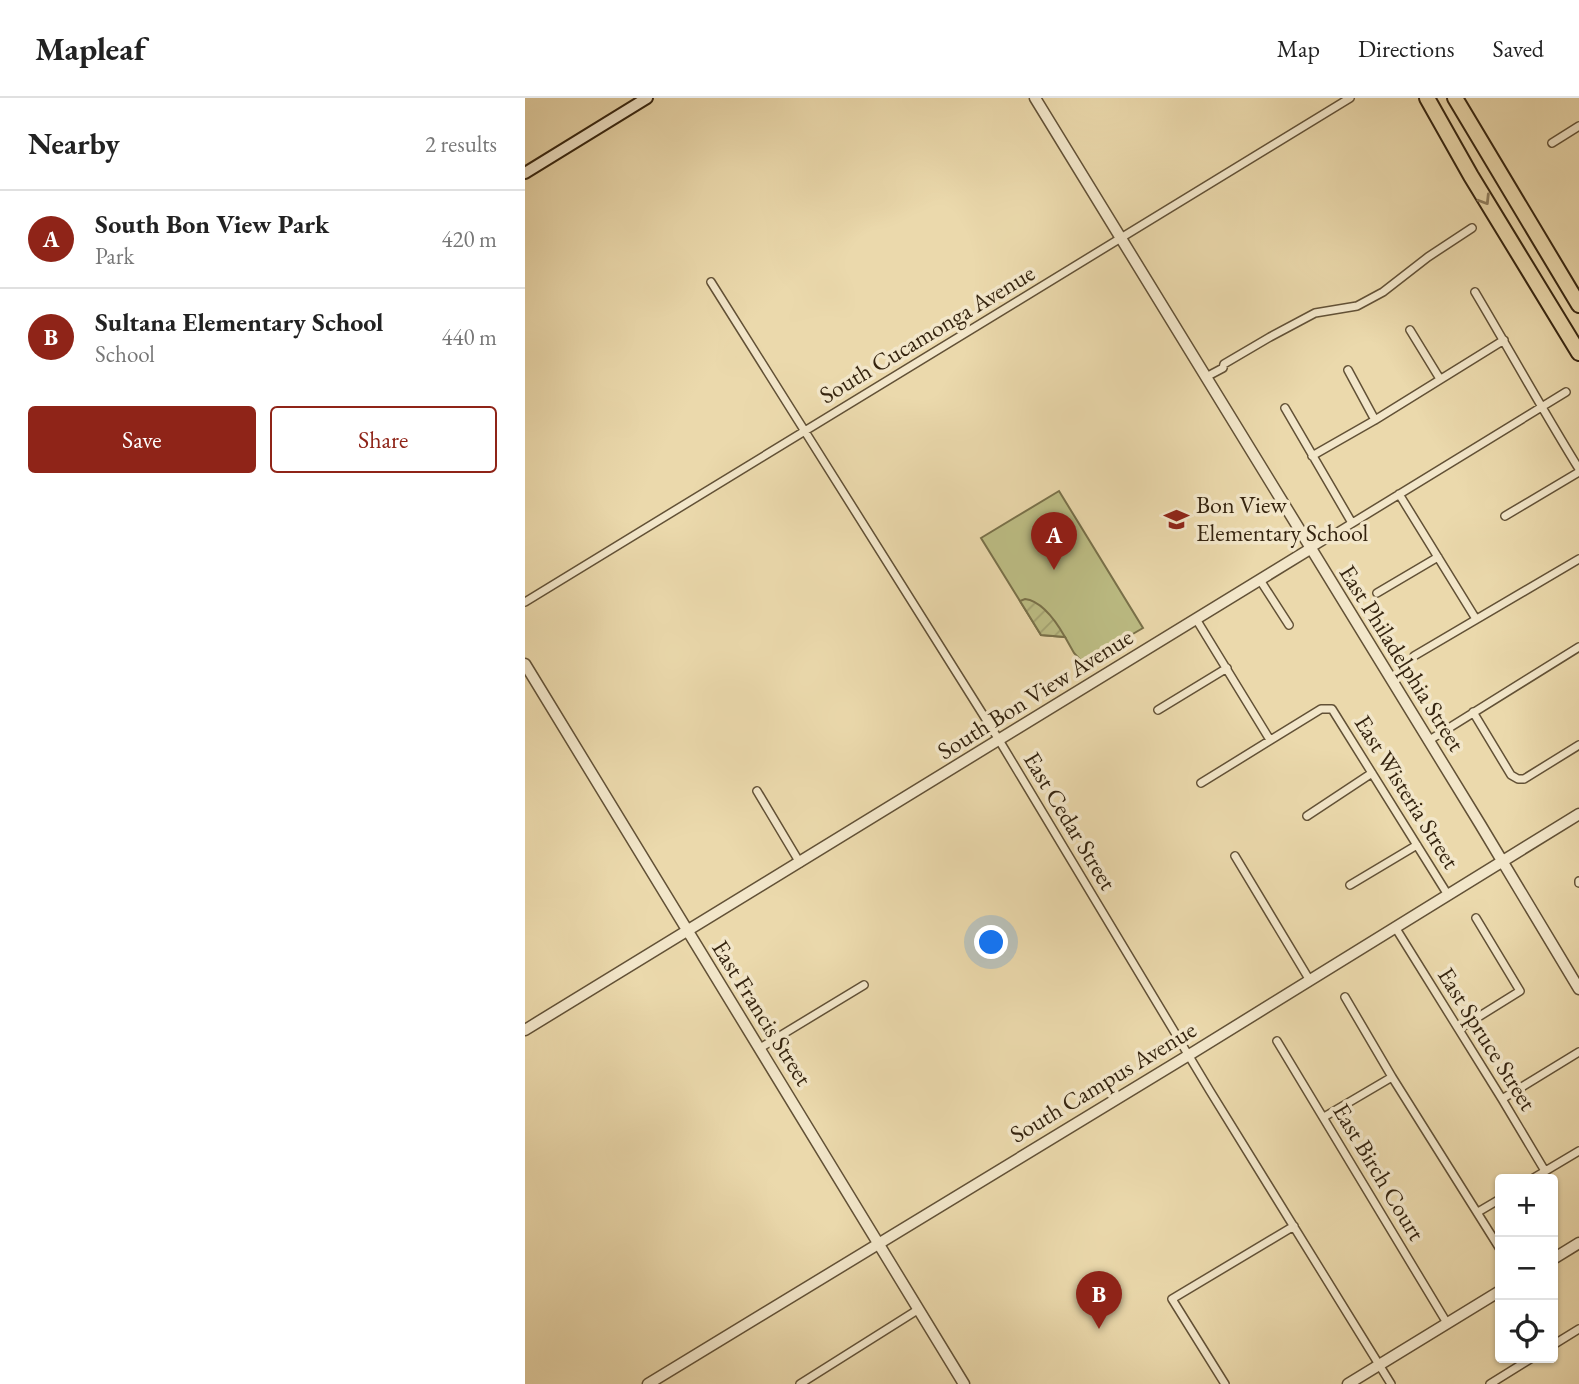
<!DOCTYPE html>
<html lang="en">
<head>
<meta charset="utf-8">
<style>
	body { margin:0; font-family:"EB Garamond",serif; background:#f2f2f2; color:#222 }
	.controls { position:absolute; right:21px; bottom:21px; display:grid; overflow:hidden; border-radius:7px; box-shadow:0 2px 5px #0004 }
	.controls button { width:63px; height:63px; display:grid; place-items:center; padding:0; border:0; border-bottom:2px solid #e0e0e0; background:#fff; color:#222; font:35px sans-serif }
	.you { position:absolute; left:467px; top:845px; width:24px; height:24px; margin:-18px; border:5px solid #fff; border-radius:50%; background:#1a73e8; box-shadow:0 0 0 10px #1a73e833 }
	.badge { display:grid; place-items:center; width:46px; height:46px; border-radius:50%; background:#8f2418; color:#fff; font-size:23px; font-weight:700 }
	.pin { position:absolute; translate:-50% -58px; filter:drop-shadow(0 2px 4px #0008) }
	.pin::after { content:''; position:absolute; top:37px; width:24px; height:21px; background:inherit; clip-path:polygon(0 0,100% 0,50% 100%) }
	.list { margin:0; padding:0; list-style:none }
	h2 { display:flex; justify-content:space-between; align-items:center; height:91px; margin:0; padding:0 28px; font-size:30px }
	h2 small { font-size:23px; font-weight:400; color:#767676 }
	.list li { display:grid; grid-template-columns:46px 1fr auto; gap:21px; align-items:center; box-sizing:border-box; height:98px; padding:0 28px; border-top:2px solid #e0e0e0 }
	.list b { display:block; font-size:26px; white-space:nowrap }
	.list p { margin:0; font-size:23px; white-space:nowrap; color:#767676 }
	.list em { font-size:23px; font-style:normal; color:#767676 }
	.actions { display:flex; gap:14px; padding:21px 28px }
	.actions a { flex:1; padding:16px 0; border:2px solid #8f2418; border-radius:7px; text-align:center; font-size:24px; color:#8f2418 }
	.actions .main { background:#8f2418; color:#fff }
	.icon { flex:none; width:38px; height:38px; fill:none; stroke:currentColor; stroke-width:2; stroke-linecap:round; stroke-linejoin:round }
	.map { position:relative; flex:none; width:1054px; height:1286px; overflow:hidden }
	header { display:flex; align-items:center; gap:42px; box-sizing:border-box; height:98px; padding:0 35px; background:#fff; border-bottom:2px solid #e0e0e0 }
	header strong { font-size:33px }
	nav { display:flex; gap:38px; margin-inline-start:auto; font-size:24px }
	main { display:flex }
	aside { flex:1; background:#fff }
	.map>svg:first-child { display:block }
	.park { fill:#bdbe85; stroke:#79714a; stroke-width:2 }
	.garden { fill:url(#garden-furrows); stroke:#79714a; stroke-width:2 }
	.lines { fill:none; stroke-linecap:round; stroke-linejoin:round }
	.minor-casing { stroke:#625136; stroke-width:10 }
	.tertiary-casing { stroke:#625136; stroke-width:13 }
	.secondary-casing { stroke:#35240f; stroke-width:14 }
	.motorway-casing { stroke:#35240f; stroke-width:18 }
	.minor { stroke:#f2e6c9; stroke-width:7 }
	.tertiary { stroke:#f2e6c9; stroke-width:10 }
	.secondary { stroke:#f2e6c9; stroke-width:10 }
	.motorway { stroke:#ebd9ac; stroke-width:14 }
	.oneway { stroke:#907e5e }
	.labels { text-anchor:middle; stroke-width:7; stroke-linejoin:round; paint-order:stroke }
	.street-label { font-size:24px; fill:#35240f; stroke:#f2e6c9 }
	.poi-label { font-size:24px; fill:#35240f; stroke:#f2e6c9; text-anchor:start }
</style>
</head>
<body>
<header>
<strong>Mapleaf</strong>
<nav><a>Map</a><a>Directions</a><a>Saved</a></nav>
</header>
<main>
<aside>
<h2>Nearby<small>2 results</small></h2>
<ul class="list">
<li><span class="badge">A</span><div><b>South Bon View Park</b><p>Park</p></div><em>420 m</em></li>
<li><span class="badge">B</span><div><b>Sultana Elementary School</b><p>School</p></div><em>440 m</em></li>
</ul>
<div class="actions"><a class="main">Save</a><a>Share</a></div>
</aside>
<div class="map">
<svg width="1054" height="1286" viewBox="0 0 1054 1286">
	<defs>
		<pattern id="garden-furrows" width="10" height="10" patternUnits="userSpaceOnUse" patternTransform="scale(1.75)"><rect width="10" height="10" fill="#bdbe85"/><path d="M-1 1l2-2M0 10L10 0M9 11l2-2" fill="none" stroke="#a3a372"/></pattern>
	</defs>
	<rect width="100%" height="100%" fill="#ebd9ac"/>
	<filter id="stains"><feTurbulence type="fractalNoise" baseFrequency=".00286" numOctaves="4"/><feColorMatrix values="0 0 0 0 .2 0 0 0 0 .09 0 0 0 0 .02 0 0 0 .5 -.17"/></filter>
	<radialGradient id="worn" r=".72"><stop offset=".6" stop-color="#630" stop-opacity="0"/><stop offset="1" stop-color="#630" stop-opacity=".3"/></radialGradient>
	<path class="park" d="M534,393l84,137 -60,35 -9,-10 -9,-16 -24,-2 -60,-97z"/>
	<path class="garden" d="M500,501c17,2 32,24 40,38l-24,-2 -21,-34z"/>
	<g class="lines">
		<defs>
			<path id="minor" d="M1027,45l27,-17
				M186,184l288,458 211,351 181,293
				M950,194c35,59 68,119 104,177
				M885,232l30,49
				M823,272l27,50
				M681,279l17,-9 1,-4 46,-27 45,-24 42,-7 26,-14 45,-35 44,-29
				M760,310l67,115
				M787,358l63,-36 129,-80
				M874,396l77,125
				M980,418l74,-44
				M785,451l256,-157
				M735,482l29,45
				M852,495l61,-36
				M0,504l825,-504
				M671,521l74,121
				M889,558l165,-97
				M633,612l69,-42
				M948,614l38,63 7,4h6l55,-34
				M903,643l151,-94
				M676,685l120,-74h11l116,186
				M232,693l43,72
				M782,718l65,-43
				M710,758l74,123
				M1054,783v2
				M825,787l67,-40
				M870,829l107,172 43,72
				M820,899l47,80 108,172
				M934,931l61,-38 -44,-73
				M752,943l170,282
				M235,950l104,-63
				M977,1001l77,-47
				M799,1019l68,-40
				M1007,1081l47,-28
				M953,1114l22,-13
				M1028,1247l26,-16
				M275,1286l119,-75
				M700,1286l-53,-85 122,-73
				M965,1286l42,-26"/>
			<path id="tertiary" d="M510,0l445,726 99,165
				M0,566l439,720
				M0,932l785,-481
				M1028,1161l26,-16
				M123,1286l541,-329 390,-241
				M823,1286l152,-93"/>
			<path id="secondary" d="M0,75l122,-75"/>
			<path id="motorway" d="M902,0l44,78 108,177
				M930,0l124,207"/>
		</defs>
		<use href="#minor" class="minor-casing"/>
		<use href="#tertiary" class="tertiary-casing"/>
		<use href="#secondary" class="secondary-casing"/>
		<use href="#motorway" class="motorway-casing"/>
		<use href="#minor" class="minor"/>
		<use href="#tertiary" class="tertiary"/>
		<use href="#secondary" class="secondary"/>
		<use href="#motorway" class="motorway"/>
	</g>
	<defs><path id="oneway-chevron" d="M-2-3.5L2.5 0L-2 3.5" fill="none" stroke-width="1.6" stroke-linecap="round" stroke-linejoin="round" transform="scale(1.75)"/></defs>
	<use class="oneway" href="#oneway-chevron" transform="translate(960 102) rotate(58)"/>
	<defs>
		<symbol id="school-bare" viewBox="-9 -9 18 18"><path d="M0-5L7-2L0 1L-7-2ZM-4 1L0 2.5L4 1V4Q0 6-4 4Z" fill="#8f2418" stroke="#f2e6c9" stroke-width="2.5" paint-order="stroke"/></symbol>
	</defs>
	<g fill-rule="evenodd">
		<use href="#school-bare" x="634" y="404" width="35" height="35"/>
	</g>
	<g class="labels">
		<g class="street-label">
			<text transform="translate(402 236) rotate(-31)" y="8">South Cucamonga Avenue</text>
			<text transform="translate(877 560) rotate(58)" y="8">East Philadelphia Street</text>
			<text transform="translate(510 596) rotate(-32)" y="8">South Bon View Avenue</text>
			<text transform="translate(882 694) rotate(58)" y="8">East Wisteria Street</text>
			<text transform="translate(545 723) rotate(59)" y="8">East Cedar Street</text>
			<text transform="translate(237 915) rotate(58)" y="8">East Francis Street</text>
			<text transform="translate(962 941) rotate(58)" y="8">East Spruce Street</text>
			<text transform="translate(578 984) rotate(-31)" y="8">South Campus Avenue</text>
			<text transform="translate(854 1074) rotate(59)" y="8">East Birch Court</text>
		</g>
		<g class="poi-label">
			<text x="671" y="415">Bon View<tspan x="671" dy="28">Elementary School</tspan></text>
		</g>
	</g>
	<rect width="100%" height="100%" filter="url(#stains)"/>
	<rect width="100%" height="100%" fill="url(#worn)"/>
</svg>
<div class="controls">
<button>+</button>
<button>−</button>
<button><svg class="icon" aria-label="locate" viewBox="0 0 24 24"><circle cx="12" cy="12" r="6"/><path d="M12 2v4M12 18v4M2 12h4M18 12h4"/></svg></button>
</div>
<div class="you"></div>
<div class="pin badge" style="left:529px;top:472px">A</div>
<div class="pin badge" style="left:574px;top:1231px">B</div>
</div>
</main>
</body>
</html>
